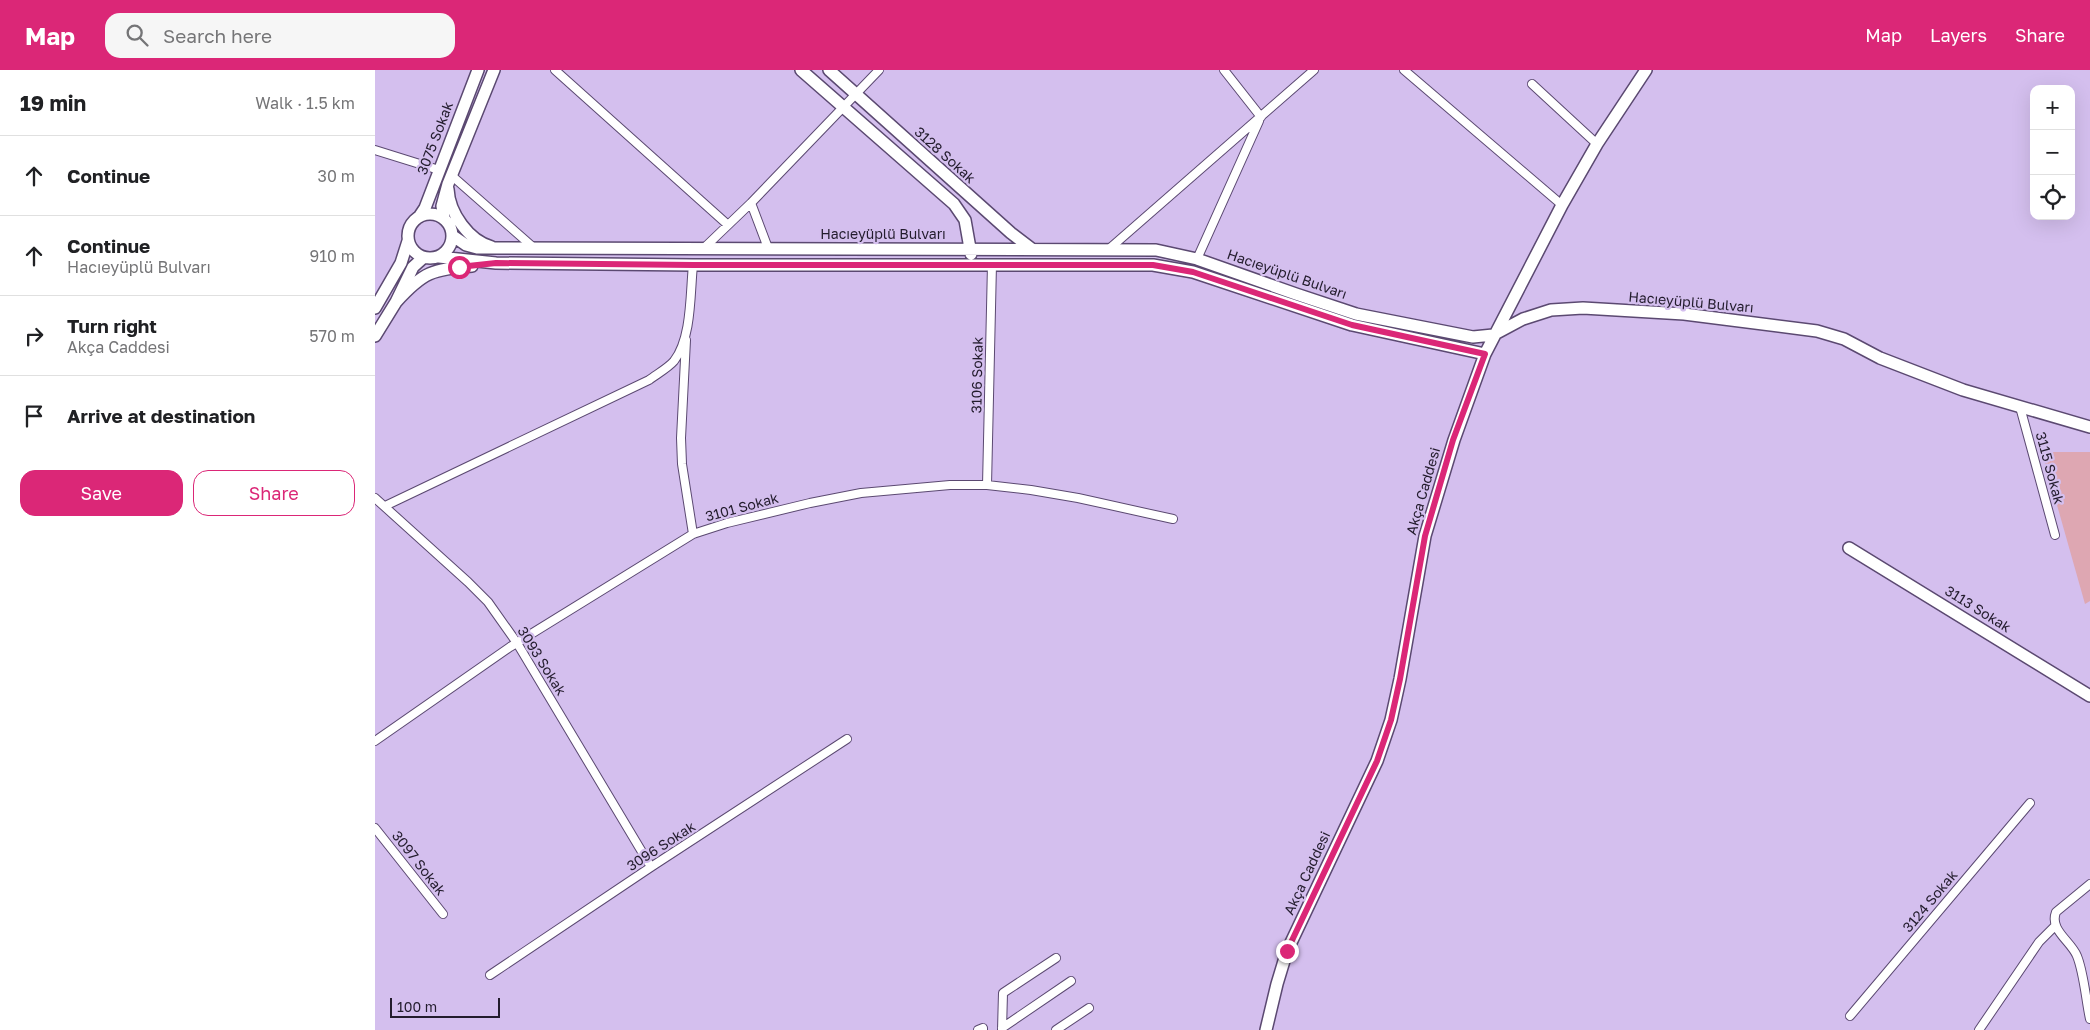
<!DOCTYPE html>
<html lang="en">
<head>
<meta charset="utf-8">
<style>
	body { margin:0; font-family:"Golos Text",sans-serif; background:#f6f6f6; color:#202124 }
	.controls { position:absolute; right:15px; top:15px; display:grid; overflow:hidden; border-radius:10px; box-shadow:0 5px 20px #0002 }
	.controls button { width:45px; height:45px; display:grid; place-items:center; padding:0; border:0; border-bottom:1px solid #e0e0e0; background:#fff; color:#202124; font:25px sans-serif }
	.scale { position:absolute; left:15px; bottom:12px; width:110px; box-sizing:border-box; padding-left:5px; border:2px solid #231c2d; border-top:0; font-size:14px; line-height:18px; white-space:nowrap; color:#231c2d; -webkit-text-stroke:4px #d4bfee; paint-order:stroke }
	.stop { position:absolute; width:15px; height:15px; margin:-11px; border:4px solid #db2777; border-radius:50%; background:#fff }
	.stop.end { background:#db2777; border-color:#fff; box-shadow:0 1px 5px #0008 }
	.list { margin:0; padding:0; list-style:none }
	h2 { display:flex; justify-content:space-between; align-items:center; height:65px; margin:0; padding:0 20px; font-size:21px }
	h2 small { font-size:16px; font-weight:400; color:#757577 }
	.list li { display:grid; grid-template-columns:32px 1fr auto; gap:15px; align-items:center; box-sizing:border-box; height:80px; padding:0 20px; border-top:1px solid #e0e0e0 }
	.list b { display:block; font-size:19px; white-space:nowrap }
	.list p { margin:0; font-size:16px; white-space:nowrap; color:#757577 }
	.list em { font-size:16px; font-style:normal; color:#757577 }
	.actions { display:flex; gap:10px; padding:15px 20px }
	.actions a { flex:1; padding:11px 0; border:1px solid #db2777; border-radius:15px; text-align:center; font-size:18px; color:#db2777 }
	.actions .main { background:#db2777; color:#fff }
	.icon { flex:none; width:28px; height:28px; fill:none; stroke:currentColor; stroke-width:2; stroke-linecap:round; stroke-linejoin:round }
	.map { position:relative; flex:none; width:1715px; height:960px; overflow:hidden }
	header { display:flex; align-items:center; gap:30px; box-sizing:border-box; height:70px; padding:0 25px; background:#db2777; color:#fff }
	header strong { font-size:24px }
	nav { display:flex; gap:28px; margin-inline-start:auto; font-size:18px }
	.search { width:350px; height:45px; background:#f6f6f6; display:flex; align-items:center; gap:12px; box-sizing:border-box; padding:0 18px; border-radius:15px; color:#757577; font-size:19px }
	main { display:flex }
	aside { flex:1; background:#fff }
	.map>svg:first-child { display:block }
	.green { fill:#dea7b2 }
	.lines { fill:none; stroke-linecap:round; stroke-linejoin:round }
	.street-casing { stroke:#5b4971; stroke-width:10 }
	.secondary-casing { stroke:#5b4971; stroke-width:14 }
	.street { stroke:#fff; stroke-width:8 }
	.secondary { stroke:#fff; stroke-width:11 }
	.route { stroke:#db2777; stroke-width:6 }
	.labels { text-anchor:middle; stroke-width:4.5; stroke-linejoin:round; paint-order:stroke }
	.street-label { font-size:14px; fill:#231c2d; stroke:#d4bfee }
</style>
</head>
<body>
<header>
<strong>Map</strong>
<div class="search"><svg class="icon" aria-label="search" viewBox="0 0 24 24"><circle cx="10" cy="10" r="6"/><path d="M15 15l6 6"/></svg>Search here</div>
<nav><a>Map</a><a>Layers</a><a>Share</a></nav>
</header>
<main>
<aside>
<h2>19 min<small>Walk · 1.5 km</small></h2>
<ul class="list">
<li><svg class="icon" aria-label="ahead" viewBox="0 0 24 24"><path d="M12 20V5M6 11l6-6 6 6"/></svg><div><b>Continue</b></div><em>30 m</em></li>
<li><svg class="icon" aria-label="ahead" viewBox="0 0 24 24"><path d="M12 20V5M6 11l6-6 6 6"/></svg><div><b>Continue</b><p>Hacıeyüplü Bulvarı</p></div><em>910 m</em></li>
<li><svg class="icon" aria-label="right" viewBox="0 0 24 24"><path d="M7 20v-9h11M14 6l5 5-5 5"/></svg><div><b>Turn right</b><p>Akça Caddesi</p></div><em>570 m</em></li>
<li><svg class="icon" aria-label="arrive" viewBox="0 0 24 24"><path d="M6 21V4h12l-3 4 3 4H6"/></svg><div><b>Arrive at destination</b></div></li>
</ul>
<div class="actions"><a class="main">Save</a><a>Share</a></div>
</aside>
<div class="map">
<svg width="1715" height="960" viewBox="0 0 1715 960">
	<rect width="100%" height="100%" fill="#d4bfee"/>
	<path class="green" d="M1667,382h48v149l-5,3z"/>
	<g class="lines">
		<defs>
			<path id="street" d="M180,0l173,155
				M849,0l37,47
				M1029,0l158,135
				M1157,14l65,60
				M0,80l64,20
				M76,105l83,73
				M376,133l17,45
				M329,178l47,-45 128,-133
				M734,179l205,-179
				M822,189l62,-138
				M311,270l-5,98 1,26 11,70
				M1645,337l35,128
				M612,415l5,-221
				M0,428l93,84 20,20 29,41 134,224
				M10,436l264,-126c8,-6 19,-12 25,-19 18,-23 16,-68 19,-96
				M0,671l135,-94 183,-113 34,-11 83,-20 51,-10 89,-8h37l44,5 47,8 95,21
				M0,758l68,86
				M1715,814l-34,28c-7,18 15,29 21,44 7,17 9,45 13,63
				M115,905l161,-108 196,-128
				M1475,946l180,-213
				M627,958l69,-47
				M603,960l5,-2v2
				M627,960l1,-37 53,-35
				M681,960l33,-22
				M1604,960l60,-88 16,-16"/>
			<path id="secondary" d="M426,0l153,134 11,16 6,34
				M454,0l182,163 21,16
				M73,119c1,24 21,52 44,58
				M33 166a22 22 0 1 1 44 0a22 22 0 1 1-44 0Z
				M44,147l6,-9 53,-138
				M69,148l-2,-12 6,-22 46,-114
				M78,166l13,9 11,3 679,2 41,9 99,35 60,20 117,23 20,-2 30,-16 28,-9 32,-2 101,6 133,17 27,8 36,19 83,32 127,37
				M64,187l57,6 197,2h460l40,7 159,53 133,29
				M21,232c28,-31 36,-32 76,-36
				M0,238l26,-45 7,-22
				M0,266l21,-34 17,-35 10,-9
				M1474,478l241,148
				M891,960l11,-46 10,-33 90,-190 14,-41 9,-41 25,-143 29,-96 31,-86 77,-149 35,-61 49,-74"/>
		</defs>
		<use href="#street" class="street-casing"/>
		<use href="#secondary" class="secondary-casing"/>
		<use href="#street" class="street"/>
		<use href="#secondary" class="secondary"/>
	</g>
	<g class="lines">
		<path class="route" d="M84,197l37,-4 197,2h460l40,7 159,53 133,29 -32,86 -28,96 -25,143 -9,41 -14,41 -90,190"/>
	</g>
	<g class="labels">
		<g class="street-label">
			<text transform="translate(60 68) rotate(-69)" y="5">3075 Sokak</text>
			<text transform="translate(570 85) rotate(42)" y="5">3128 Sokak</text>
			<text x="508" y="169">Hacıeyüplü Bulvarı</text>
			<text transform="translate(912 204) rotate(19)" y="5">Hacıeyüplü Bulvarı</text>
			<text transform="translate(1316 232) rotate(5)" y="5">Hacıeyüplü Bulvarı</text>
			<text transform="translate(602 305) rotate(-89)" y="5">3106 Sokak</text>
			<text transform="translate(1675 398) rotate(75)" y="5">3115 Sokak</text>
			<text transform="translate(1048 421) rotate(-74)" y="5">Akça Caddesi</text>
			<text transform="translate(367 437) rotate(-15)" y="5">3101 Sokak</text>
			<text transform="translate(1603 539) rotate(32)" y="5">3113 Sokak</text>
			<text transform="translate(167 591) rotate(58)" y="5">3093 Sokak</text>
			<text transform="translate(286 776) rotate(-33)" y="5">3096 Sokak</text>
			<text transform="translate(44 793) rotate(52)" y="5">3097 Sokak</text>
			<text transform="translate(932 803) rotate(-65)" y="5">Akça Caddesi</text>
			<text transform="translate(1555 831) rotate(-50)" y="5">3124 Sokak</text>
		</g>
	</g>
</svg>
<div class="controls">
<button>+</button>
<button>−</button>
<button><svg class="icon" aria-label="locate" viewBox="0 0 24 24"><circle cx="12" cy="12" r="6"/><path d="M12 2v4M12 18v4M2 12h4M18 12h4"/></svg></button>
</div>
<div class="scale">100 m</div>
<div class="stop" style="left:84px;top:197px"></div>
<div class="stop end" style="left:912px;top:881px"></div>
</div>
</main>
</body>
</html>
